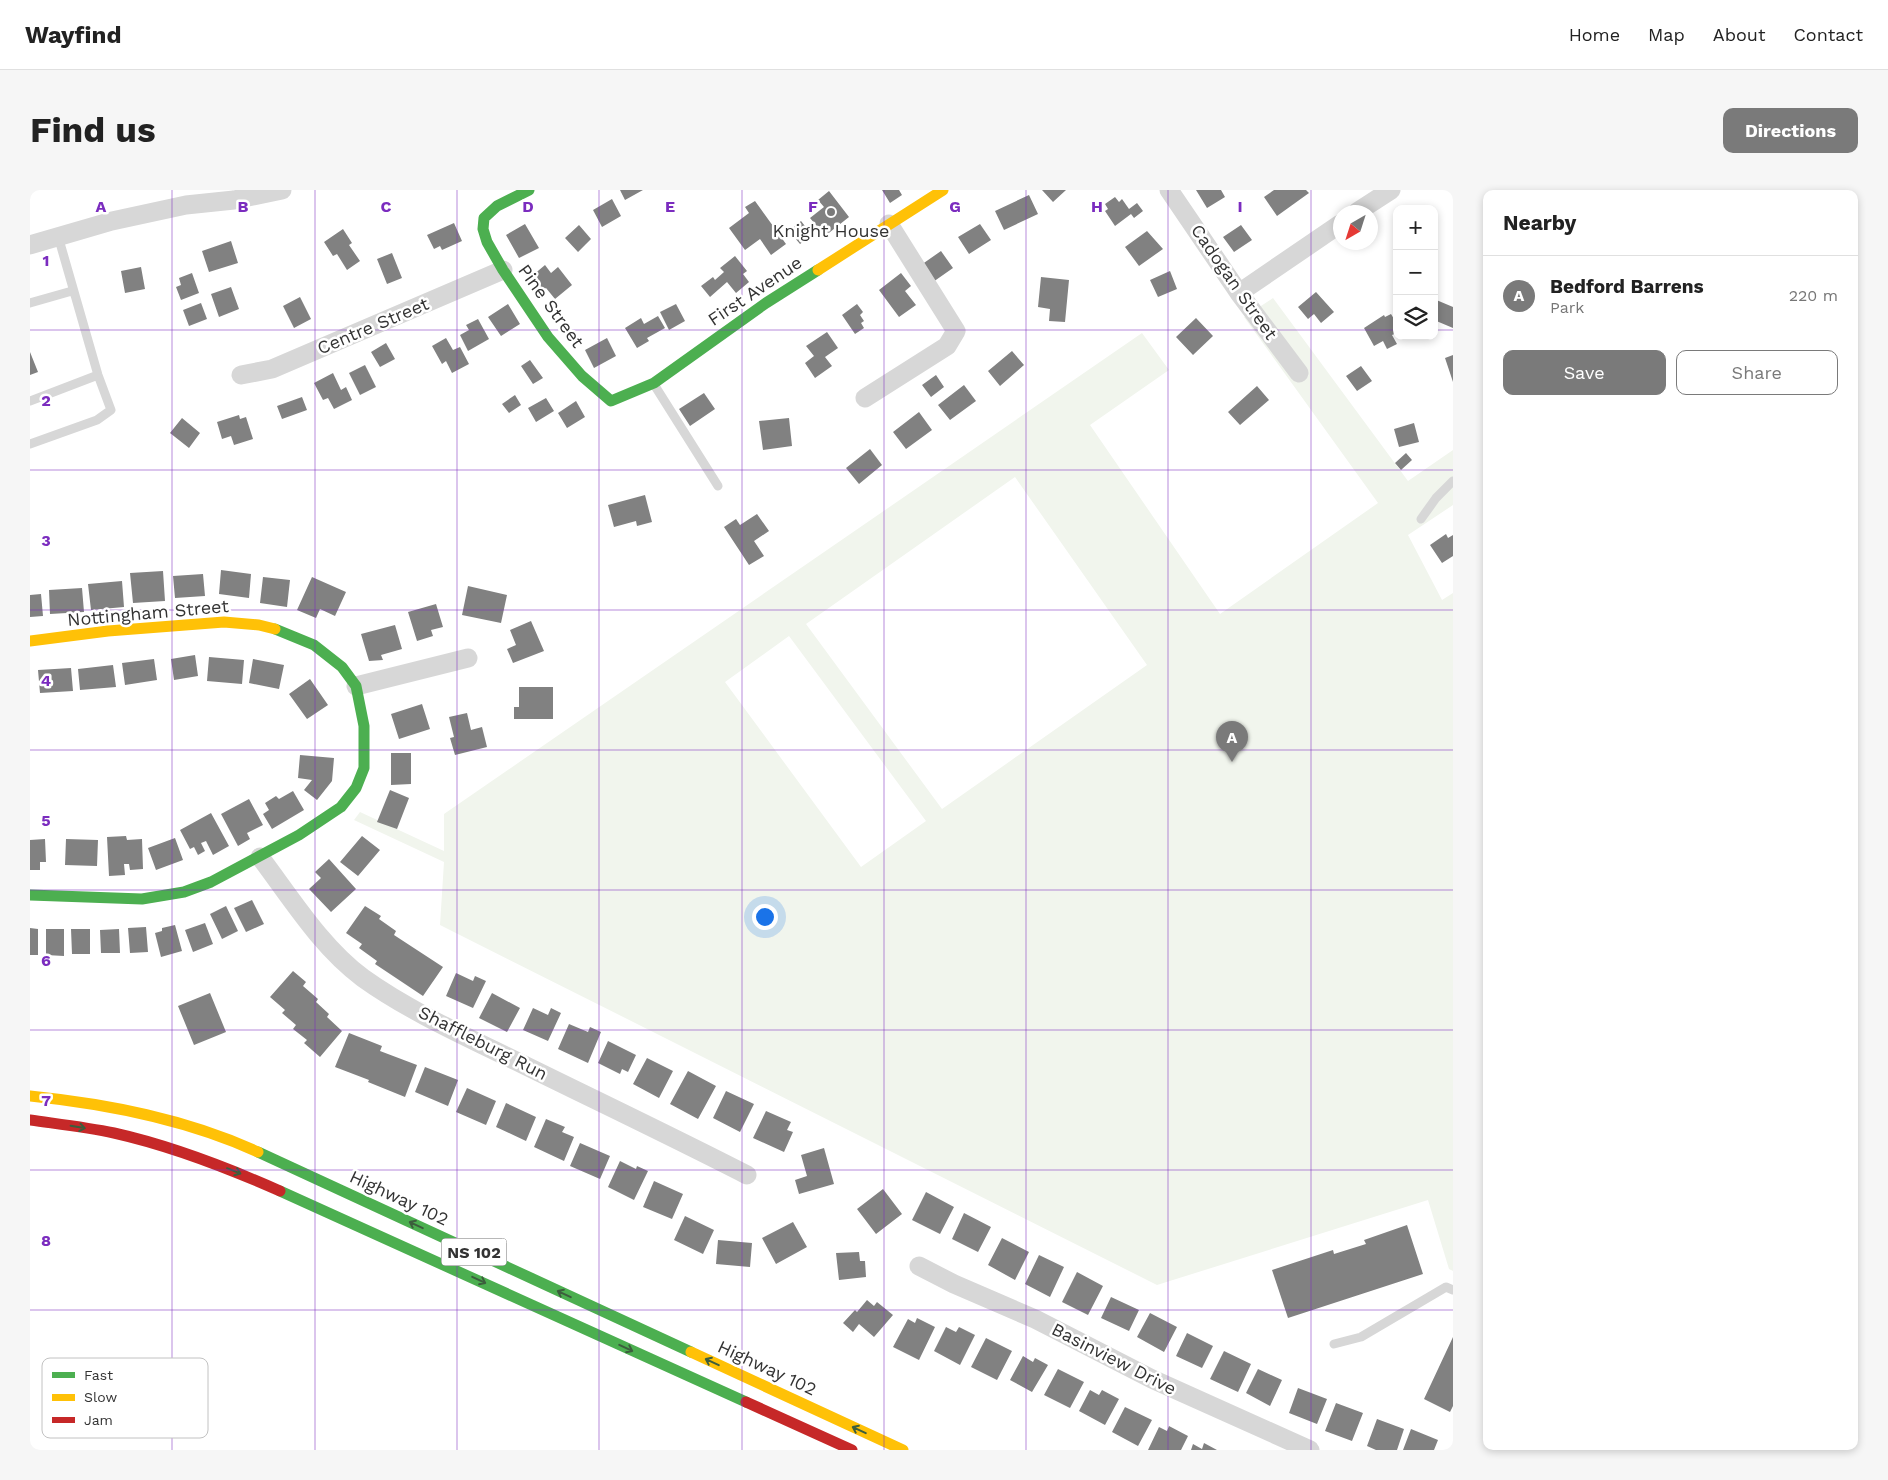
<!DOCTYPE html>
<html lang="en">
<head>
<meta charset="utf-8">
<style>
	body { margin:0; font-family:"Work Sans",sans-serif; background:#f6f6f6; color:#222 }
	.controls { position:absolute; right:15px; top:15px; display:grid; overflow:hidden; border-radius:10px; box-shadow:0 2px 8px #0003 }
	.controls button { width:45px; height:45px; display:grid; place-items:center; padding:0; border:0; border-bottom:1px solid #e0e0e0; background:#fff; color:#222; font:25px sans-serif }
	.compass { position:absolute; left:1303px; top:15px; width:45px; height:45px; border-radius:50%; background:#fff; box-shadow:0 2px 8px #0003; rotate:219deg }
	.you { position:absolute; left:734px; top:726px; width:18px; height:18px; margin:-12px; border:4px solid #fff; border-radius:50%; background:#1a73e8; box-shadow:0 0 0 8px #1a73e833 }
	.badge { display:grid; place-items:center; width:32px; height:32px; border-radius:50%; background:#7a7a7a; color:#fff; font-size:16px; font-weight:700 }
	.pin { position:absolute; translate:-50% -41px; filter:drop-shadow(0 1px 2px #0008) }
	.pin::after { content:''; position:absolute; top:26px; width:18px; height:15px; background:inherit; clip-path:polygon(0 0,100% 0,50% 100%) }
	.list { margin:0; padding:0; list-style:none }
	h2 { display:flex; justify-content:space-between; align-items:center; height:65px; margin:0; padding:0 20px; font-size:21px }
	h2 small { font-size:16px; font-weight:400; color:#767676 }
	.list li { display:grid; grid-template-columns:32px 1fr auto; gap:15px; align-items:center; box-sizing:border-box; height:80px; padding:0 20px; border-top:1px solid #e0e0e0 }
	.list b { display:block; font-size:19px; white-space:nowrap }
	.list p { margin:0; font-size:16px; white-space:nowrap; color:#767676 }
	.list em { font-size:16px; font-style:normal; color:#767676 }
	.actions { display:flex; gap:10px; padding:15px 20px }
	.actions a { flex:1; padding:11px 0; border:1px solid #7a7a7a; border-radius:10px; text-align:center; font-size:18px; color:#7a7a7a }
	.actions .main { background:#7a7a7a; color:#fff }
	.icon { flex:none; width:28px; height:28px; fill:none; stroke:currentColor; stroke-width:2; stroke-linecap:round; stroke-linejoin:round }
	.map { position:relative; flex:none; width:1423px; height:1260px; overflow:hidden; border-radius:10px }
	header { display:flex; align-items:center; gap:30px; box-sizing:border-box; height:70px; padding:0 25px; background:#fff; border-bottom:1px solid #e0e0e0 }
	header strong { font-size:24px }
	nav { display:flex; gap:28px; margin-inline-start:auto; font-size:18px }
	.intro { display:flex; align-items:center; justify-content:space-between; box-sizing:border-box; height:120px; padding:0 30px }
	h1 { margin:0; font-size:35px }
	.button { padding:12px 22px; border-radius:10px; background:#7a7a7a; color:#fff; font-size:18px; font-weight:700 }
	main { display:flex; gap:30px; padding:0 30px }
	aside { flex:1; background:#fff; border-radius:10px; box-shadow:0 2px 8px #0003 }
	.map>svg:first-child { display:block }
	.green { fill:#f1f5ed; fill-rule:evenodd }
	.building { fill:#818181 }
	.lines { fill:none; stroke-linecap:round; stroke-linejoin:round }
	.lane { stroke:#d7d7d7; stroke-width:9 }
	.street { stroke:#d7d7d7; stroke-width:19 }
	.fast { stroke:#4caf50; stroke-width:11 }
	.slow { stroke:#ffc107; stroke-width:11 }
	.jam { stroke:#c62828; stroke-width:11 }
	.oneway { stroke:#3c5e3d }
	.grid { fill:none; stroke:#7b2cbf; stroke-width:1; stroke-opacity:0.55 }
	.poi-dot { fill:#7a7a7a; stroke:#fff; stroke-width:2 }
	.labels { text-anchor:middle; stroke-width:5; stroke-linejoin:round; paint-order:stroke }
	.shield { fill:#fff; stroke:#707070; stroke-width:1 }
	.shield-label { font-size:16px; font-weight:bold; fill:#333 }
	.poi-label { font-size:18px; fill:#333; stroke:#fff }
	.street-label { font-size:18px; fill:#333; stroke:#fff }
	.key { fill:#fff; stroke:#c2c2c2; stroke-width:1 }
	.key-label { font-size:14px; fill:#333 }
	.grid-label { font-size:16px; text-anchor:middle; font-weight:bold; fill:#7b2cbf; stroke:#fff; stroke-width:5; stroke-linejoin:round; paint-order:stroke }
</style>
</head>
<body>
<header>
<strong>Wayfind</strong>
<nav><a>Home</a><a>Map</a><a>About</a><a>Contact</a></nav>
</header>
<div class="intro"><h1>Find us</h1><a class="button">Directions</a></div>
<main>
<div class="map">
<svg width="1423" height="1260" viewBox="0 0 1423 1260">
	<rect width="100%" height="100%" fill="#fff"/>
	<path class="green" d="M1243,108l135,183 45,-31v55l-45,30 34,65 11,-7v678l-4,-2 -21,-69 -271,85 -717,-360 4,-63 -90,-42 6,-8 84,39v-37l698,-481 27,37 -79,55 130,189 158,-111 -134,-186zM985,287l132,188 -205,144 -136,-185zM759,446l137,185 -65,46 -136,-185z"/>
	<path class="building" d="M590,0h23l-18,10z
		M852,0h17l3,5 -12,8z
		M1012,0h24l-13,12z
		M1166,0h25l4,7 -18,11z
		M1244,0h32l3,3 -32,23 -13,-19z
		M799,1l20,26 -24,19 -15,-18 14,-11 -6,-7z
		M999,5l9,19 -34,16 -9,-19z
		M1085,7l4,5 3,-3 7,10 8,-6 6,8 -9,7 -3,-4 -16,12 -10,-15 3,-2 -3,-5z
		M582,9l9,17 -19,11 -9,-17z
		M725,11l31,43 -15,11 -11,-16 -15,11 -16,-22 20,-15 -4,-6z
		M771,31l11,14 -12,9 -11,-13z
		M424,33l8,18 -20,9 -2,-4 -6,3 -7,-14z
		M495,34l14,24 -20,10 -13,-23z
		M950,34l11,16 -22,14 -11,-17z
		M549,35l12,14 -13,13 -13,-14z
		M1211,35l11,15 -18,12 -11,-15z
		M313,39l9,14 -3,2 11,16 -13,9 -10,-16 -4,2 -9,-14z
		M1117,41l16,18 -24,17 -14,-19z
		M201,51l7,22 -29,9 -7,-21z
		M911,61l12,17 -20,14 -12,-17z
		M362,63l10,25 -15,6 -10,-25z
		M705,66l12,15 -4,3 6,8 -13,11 -9,-11 -17,15 -9,-11 12,-9 2,3 9,-8 -4,-4z
		M515,75l6,8 7,-6 14,18 -17,14 -9,-11 -3,2 -11,-14z
		M111,77l4,22 -20,4 -4,-22z
		M1140,81l7,18 -19,8 -8,-17z
		M162,83l7,20 -18,7 -5,-13 5,-2 -2,-7z
		M871,83l10,13 -6,5 11,14 -17,12 -20,-27z
		M1011,87l28,3 -4,42 -16,-1 1,-12 -12,-2z
		M201,97l8,22 -20,8 -8,-23z
		M1286,102l18,20 -13,11 -7,-9 -6,5 -10,-12z
		M270,107l11,22 -17,9 -11,-22z
		M1404,109l19,8v21l-19,-8z
		M171,113l6,16 -18,7 -6,-16z
		M478,114l12,20 -19,12 -13,-19z
		M646,114l9,17 -16,9 -9,-18z
		M827,114l6,8 -3,3 4,6 -3,2 3,5 -9,6 -13,-19z
		M1361,124l6,10v9l-5,2 5,9 -10,5 -4,-8 -9,5 -10,-18 20,-13 1,2z
		M628,126l7,12 -18,10 2,3 -12,7 -12,-20 16,-10 3,6z
		M1166,128l17,18 -20,19 -17,-18z
		M448,129l11,20 -21,12 -8,-16 9,-5 -3,-5z
		M797,142l11,16 -13,9 7,9 -17,12 -10,-15 9,-7 -8,-10z
		M416,148l7,12 7,-3 9,17 -17,9 -6,-12 -4,3 -10,-18z
		M577,148l9,18 -22,12 -9,-18z
		M356,153l9,16 -15,8 -9,-15z
		M982,161l12,14 -24,21 -12,-15z
		M0,162l8,20 -8,3z
		M1423,165v27l-8,-24z
		M500,170l13,18 -10,6 -12,-18z
		M335,175l11,22 -16,8 -11,-22z
		M1331,176l11,15 -15,10 -11,-15z
		M303,183l8,17 5,-3 6,13 -18,9 -6,-11 -5,2 -9,-17z
		M906,185l8,12 -13,10 -9,-12z
		M934,195l12,16 -26,19 -12,-15z
		M1227,196l12,14 -29,25 -12,-13z
		M674,203l11,16 -25,17 -11,-17z
		M485,205l6,10 -12,8 -7,-9z
		M272,207l5,13 -25,9 -5,-13z
		M516,208l8,13 -18,11 -8,-14z
		M546,211l9,16 -18,11 -9,-15z
		M889,222l13,18 -26,19 -13,-17z
		M209,225l1,4 6,-2 7,22 -19,6 -3,-9 -9,3 -5,-17z
		M152,228l18,15 -11,15 -19,-15z
		M759,228l3,28 -29,4 -4,-29z
		M1384,233l5,19 -20,5 -5,-18z
		M840,259l12,16 -23,19 -13,-16z
		M1376,263l6,7 -11,10 -6,-7z
		M615,305l7,27 -15,4 -1,-5 -22,6 -6,-22z
		M727,324l12,17 -15,10 10,15 -15,9 -25,-38 12,-8 4,6z
		M1416,344l2,4 5,-3v21l-11,7 -12,-18z
		M191,380l30,4 -2,24 -30,-4z
		M133,381l2,30 -32,2 -3,-30z
		M173,384l2,22 -30,2 -2,-22z
		M233,387l27,3 -3,27 -27,-4z
		M282,387l34,15 -11,24 -15,-7 -4,9 -19,-8z
		M92,391l2,26 -33,3 -3,-26z
		M438,396l39,9 -6,28 -39,-8z
		M52,398l2,24 -34,2 -1,-24z
		M11,404l2,22 -13,1v-22z
		M406,414l7,23 -12,3 2,6 -16,5 -9,-29z
		M501,431l13,30 -31,12 -6,-14 9,-4 -6,-15z
		M365,435l7,24 -21,6 2,5 -14,1 -8,-27z
		M165,465l3,21 -24,4 -3,-21z
		M179,467l35,3 -2,24 -35,-3z
		M124,469l3,21 -32,5 -3,-22z
		M223,469l31,6 -5,24 -30,-6z
		M83,475l3,22 -36,3 -2,-21z
		M41,478l2,23 -33,2 -2,-23z
		M280,489l18,26 -21,14 -18,-25z
		M489,497h34v32h-39v-12h5z
		M392,514l8,25 -31,10 -8,-25z
		M437,523l4,17 11,-3 5,20 -32,8 -5,-17 4,-1 -5,-20z
		M361,563h20v31l-20,1z
		M270,565l34,3 -2,23 -15,19 -13,-10 8,-10 -14,-2z
		M360,600l19,8 -12,31 -20,-7z
		M263,601l11,19 -32,19 -9,-15 6,-4 -4,-7 11,-7 3,3z
		M219,609l14,26 -16,8 3,6 -12,7 -17,-32z
		M181,623l18,33 -16,9 -7,-14 -5,2 4,8 -7,4 -4,-8 -4,2 -10,-19z
		M96,646l1,4 15,-1 1,30 -13,1 -1,-6h-5l1,11 -16,1 -2,-39z
		M332,646l18,14 -22,26 -18,-14z
		M145,648l8,22 -27,10 -8,-22z
		M15,649l1,23h-6v8h-10v-30z
		M36,649l32,1 -1,26 -32,-1z
		M299,669l27,30 -25,23 -22,-23 12,-11 -6,-6z
		M222,710l12,24 -18,8 -12,-24z
		M196,716l12,25 -16,8 -12,-25z
		M335,716l16,10 -2,3 17,12 -2,4 49,32 -20,29 -48,-32 2,-3 -18,-13 3,-4 -16,-11z
		M175,733l8,21 -20,8 -8,-22z
		M145,735l7,26 -21,6 -6,-24 7,-2v-3z
		M116,737l2,25 -18,1 -2,-25z
		M0,738l8,1v26h-8z
		M16,739h18v27l-18,-1z
		M41,739h19v25h-18z
		M89,739l1,24h-19l-1,-23z
		M263,781l13,11 -3,4 15,13 -2,3 13,12 -2,3 15,14 -22,26 -16,-14 3,-3 -14,-11 3,-4 -14,-12 3,-3 -15,-13z
		M426,783l17,8 2,-5 11,5 -13,27 -27,-12z
		M180,803l16,39 -32,13 -16,-39z
		M462,803l28,15 -13,24 -28,-14z
		M503,818l15,7 3,-7 10,5 -13,28 -25,-11z
		M539,834l19,8 2,-5 11,5 -13,31 -30,-14z
		M319,843l33,13 -2,5 37,14 -12,32 -37,-15 1,-2 -34,-13z
		M578,851l28,14 -8,17 -6,-3 -2,5 -22,-11z
		M617,868l26,13 -14,27 -26,-14z
		M395,877l33,13 -10,26 -33,-14z
		M658,881l28,15 -18,33 -28,-15z
		M437,898l29,13 -10,24 -30,-13z
		M696,901l28,13 -14,28 -27,-14z
		M476,913l30,14 -10,24 -30,-14z
		M736,921l25,11 -4,8 6,2 -9,20 -31,-14z
		M516,929l19,8 -3,5 12,5 -10,24 -30,-14z
		M550,953l30,13 -10,23 -30,-13z
		M794,958l10,36 -35,10 -4,-14 12,-4 -6,-21z
		M590,971l16,8 1,-3 11,5 -14,29 -26,-13z
		M624,991l29,13 -11,25 -29,-12z
		M853,999l19,25 -26,20 -19,-25z
		M896,1002l28,15 -14,27 -28,-14z
		M934,1023l27,14 -13,25 -26,-13z
		M655,1026l29,14 -11,24 -29,-14z
		M763,1032l14,25 -31,17 -14,-26z
		M1377,1035l16,49 -135,44 -16,-48 61,-20 1,4 32,-10 -2,-4z
		M972,1048l27,14 -14,28 -27,-15z
		M688,1050l34,3 -2,24 -34,-3z
		M829,1062l1,9h5l1,16 -27,3 -3,-27z
		M1009,1065l25,12 -14,30 -25,-13z
		M1047,1082l26,14 -15,29 -26,-13z
		M1081,1107l28,13 -10,21 -28,-13z
		M837,1110l7,6 3,-4 16,13 -19,22 -15,-13 -6,8 -10,-9 12,-13 2,2z
		M1120,1123l27,14 -13,25 -27,-15z
		M887,1128l18,9 -16,33 -26,-13 15,-28 7,4z
		M916,1137l10,5 3,-5 16,8 -15,30 -26,-14z
		M1157,1143l26,13 -11,22 -26,-12z
		M1423,1147v69l-3,6 -26,-13z
		M956,1148l26,13 -15,29 -26,-13z
		M1194,1161l27,13 -13,28 -28,-13z
		M993,1166l10,6 2,-4 13,7 -16,27 -22,-12z
		M1028,1179l26,13 -14,26 -26,-13z
		M1228,1179l24,11 -12,26 -24,-13z
		M1268,1198l29,11 -10,25 -28,-11z
		M1060,1200l9,5 3,-5 17,9 -14,26 -26,-14z
		M1306,1213l27,10 -11,28 -27,-10z
		M1095,1217l27,13 -14,26 -26,-14z
		M1347,1229l27,10 -7,21h-21l-9,-4z
		M1139,1236l19,10 -7,14h-33l11,-23 8,4z
		M1381,1239l27,11 -4,10h-31z
		M1174,1253l13,7h-26l2,-6 9,5z"/>
	<g class="lines">
		<path class="lane" d="M0,113l42,-12
			M625,196l63,100
			M0,211l68,-26
			M0,254l67,-24 14,-10 -13,-35 -40,-139
			M1391,329l15,-21 17,-17
			M1304,1154l27,-7 85,-50 7,3"/>
		<path class="street" d="M1139,0l70,103 60,80
			M1327,22l34,-22
			M0,55l82,-24 74,-16 48,-5 48,-10
			M1209,103l101,-69
			M211,185l31,-6 231,-99
			M835,208l82,-52 9,-15 -67,-107
			M326,496l112,-28
			M230,667c31,41 61,90 103,121 46,33 102,58 153,83 77,38 155,75 231,114
			M889,1076l35,18 81,35 117,60 158,71"/>
		<path class="fast" d="M499,0l-32,16 -13,12 -1,11 4,13 16,28 45,67 34,39 29,25 43,-18 112,-80 52,-33
			M0,705l112,4 42,-7 27,-10 88,-47 42,-28 15,-19 8,-20v-42l-8,-40 -14,-19 -28,-22 -39,-16
			M228,962l433,200
			M250,1001l466,211"/>
		<path class="slow" d="M788,80l125,-80
			M0,451l78,-10 116,-9 35,3 16,4
			M0,906c78,8 156,23 228,56
			M661,1162l212,98"/>
		<path class="jam" d="M0,930c28,4 56,7 84,13 58,13 112,34 166,58
			M716,1212l106,48"/>
	</g>
	<defs><path id="oneway-shaft" d="M-6 0H5M1.5-3L5.5 0L1.5 3" fill="none" stroke-width="1.6" stroke-linecap="round" stroke-linejoin="round" transform="scale(1.25)"/></defs>
	<g class="oneway">
		<use href="#oneway-shaft" transform="translate(48 937) rotate(10)"/>
		<use href="#oneway-shaft" transform="translate(204 981) rotate(22)"/>
		<use href="#oneway-shaft" transform="translate(386 1035) rotate(-155)"/>
		<use href="#oneway-shaft" transform="translate(449 1090) rotate(25)"/>
		<use href="#oneway-shaft" transform="translate(534 1104) rotate(-155)"/>
		<use href="#oneway-shaft" transform="translate(596 1158) rotate(25)"/>
		<use href="#oneway-shaft" transform="translate(682 1172) rotate(-155)"/>
		<use href="#oneway-shaft" transform="translate(829 1240) rotate(-155)"/>
	</g>
	<path class="grid" d="M142,0v1260M285,0v1260M427,0v1260M569,0v1260M712,0v1260M854,0v1260M996,0v1260M1138,0v1260M1281,0v1260M0,140h1367M1404,140h19M0,280h1423M0,420h1423M0,560h1423M0,700h1423M0,840h1423M0,980h1423M0,1120h1423"/>
	<circle class="poi-dot" cx="801" cy="22" r="5"/>
	<g class="labels">
		<rect class="shield" x="411.5" y="1048.5" width="65" height="27" rx="4"/>
		<g class="shield-label">
			<text x="444" y="1068">NS 102</text>
		</g>
		<g class="poi-label">
			<text x="801" y="47">Knight House</text>
		</g>
		<g class="street-label">
			<text transform="translate(1204 92) rotate(55)" y="6">Cadogan Street</text>
			<text transform="translate(725 101) rotate(-34)" y="6">First Avenue</text>
			<text transform="translate(521 116) rotate(54)" y="6">Pine Street</text>
			<text transform="translate(343 136) rotate(-23)" y="6">Centre Street</text>
			<text transform="translate(118 423) rotate(-5)" y="6">Nottingham Street</text>
			<text transform="translate(453 853) rotate(27)" y="6">Shaffleburg Run</text>
			<text transform="translate(369 1008) rotate(25)" y="6">Highway 102</text>
			<text transform="translate(1084 1169) rotate(27)" y="6">Basinview Drive</text>
			<text transform="translate(737 1178) rotate(25)" y="6">Highway 102</text>
		</g>
	</g>
	<rect x="12" y="1168" width="166" height="80" rx="8" class="key"/>
	<rect x="22" y="1182" width="23" height="6" fill="#4caf50"/>
	<rect x="22" y="1204" width="23" height="7" fill="#ffc107"/>
	<rect x="22" y="1227" width="23" height="6" fill="#c62828"/>
	<g class="key-label">
		<text x="54" y="1190">Fast</text>
		<text x="54" y="1212">Slow</text>
		<text x="54" y="1235">Jam</text>
	</g>
	<g class="grid-label">
		<text x="71" y="22">A</text>
		<text x="213" y="22">B</text>
		<text x="356" y="22">C</text>
		<text x="498" y="22">D</text>
		<text x="640" y="22">E</text>
		<text x="783" y="22">F</text>
		<text x="925" y="22">G</text>
		<text x="1067" y="22">H</text>
		<text x="1210" y="22">I</text>
		<text x="16" y="76">1</text>
		<text x="16" y="216">2</text>
		<text x="16" y="356">3</text>
		<text x="16" y="496">4</text>
		<text x="16" y="636">5</text>
		<text x="16" y="776">6</text>
		<text x="16" y="916">7</text>
		<text x="16" y="1056">8</text>
	</g>
</svg>
<div class="controls">
<button>+</button>
<button>−</button>
<button><svg class="icon" aria-label="layers" viewBox="0 0 24 24"><path d="M12 4l9 5-9 5-9-5zM3 14l9 5 9-5"/></svg></button>
</div>
<svg class="compass" viewBox="-18 -18 36 36"><path d="M0-13l5 13h-10z" fill="#e53935"/><path d="M0 13l5-13h-10z" fill="#767676"/></svg>
<div class="you"></div>
<div class="pin badge" style="left:1202px;top:572px">A</div>
</div>
<aside>
<h2>Nearby<small></small></h2>
<ul class="list">
<li><span class="badge">A</span><div><b>Bedford Barrens</b><p>Park</p></div><em>220 m</em></li>
</ul>
<div class="actions"><a class="main">Save</a><a>Share</a></div>
</aside>
</main>
</body>
</html>
